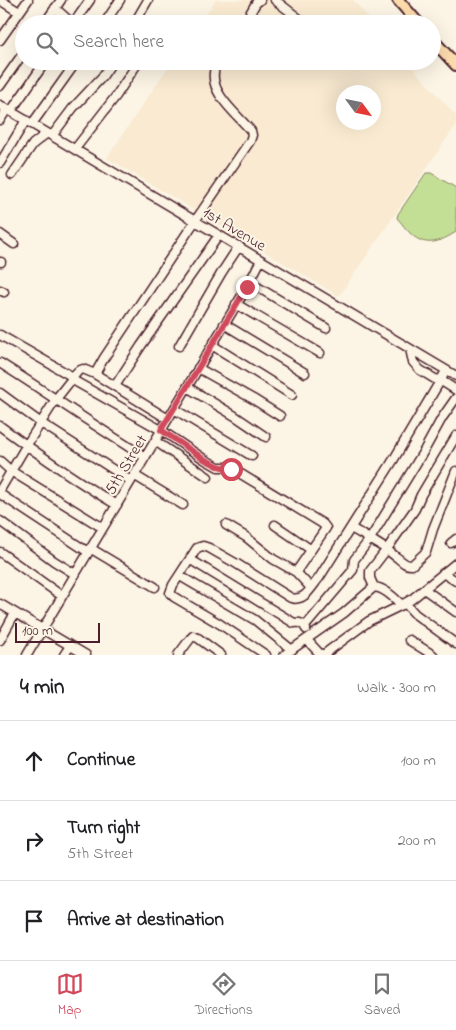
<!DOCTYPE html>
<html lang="en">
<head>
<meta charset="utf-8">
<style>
	body { margin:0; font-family:"Indie Flower",sans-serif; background:#f6f6f6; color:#202124 }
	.compass { position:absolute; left:336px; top:85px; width:45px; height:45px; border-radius:50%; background:#fff; box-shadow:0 5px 20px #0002; rotate:123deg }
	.scale { position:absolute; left:15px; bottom:12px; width:85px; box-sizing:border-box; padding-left:5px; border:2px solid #4a1f2b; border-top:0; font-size:14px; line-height:18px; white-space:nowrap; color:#4a1f2b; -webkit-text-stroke:4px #fcf5e5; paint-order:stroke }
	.stop { position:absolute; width:15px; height:15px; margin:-11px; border:4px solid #d1495b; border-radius:50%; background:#fff }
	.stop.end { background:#d1495b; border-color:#fff; box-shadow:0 1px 5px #0008 }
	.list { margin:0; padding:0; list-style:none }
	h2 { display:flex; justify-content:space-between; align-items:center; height:65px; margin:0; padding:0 20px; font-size:21px }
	h2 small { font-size:16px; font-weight:400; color:#757577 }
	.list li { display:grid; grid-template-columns:32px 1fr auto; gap:15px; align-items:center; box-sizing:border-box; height:80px; padding:0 20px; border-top:1px solid #e0e0e0 }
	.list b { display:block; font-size:19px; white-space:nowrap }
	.list p { margin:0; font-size:16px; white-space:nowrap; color:#757577 }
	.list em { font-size:16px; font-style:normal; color:#757577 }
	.icon { flex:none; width:28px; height:28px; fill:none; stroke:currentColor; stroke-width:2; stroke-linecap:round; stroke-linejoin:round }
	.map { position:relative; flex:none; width:456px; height:655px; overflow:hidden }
	.search { position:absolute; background:#fff; box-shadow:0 5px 20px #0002; left:15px; right:15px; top:15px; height:55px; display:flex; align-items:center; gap:12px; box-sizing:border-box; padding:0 18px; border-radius:28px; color:#757577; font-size:19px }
	.sheet { height:305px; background:#fff }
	nav { display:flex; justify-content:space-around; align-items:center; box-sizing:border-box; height:70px; border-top:1px solid #e0e0e0; background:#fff; font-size:14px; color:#757577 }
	nav a { display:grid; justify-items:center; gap:2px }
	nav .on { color:#d1495b }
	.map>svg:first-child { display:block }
	.built { fill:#f9ead1; fill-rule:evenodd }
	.green { fill:#c3df96; stroke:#867f60 }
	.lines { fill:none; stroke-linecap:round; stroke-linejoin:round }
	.minor-casing { stroke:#4a1f2b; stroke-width:11 }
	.major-casing { stroke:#4a1f2b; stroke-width:14 }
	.minor { stroke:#fcf5e5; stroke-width:8 }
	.major { stroke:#fcdcac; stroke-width:10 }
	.route { stroke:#d1495b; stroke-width:6 }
	.labels { text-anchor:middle; stroke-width:4; stroke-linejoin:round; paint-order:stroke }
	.street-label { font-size:16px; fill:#4a1f2b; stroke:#fcf5e5 }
</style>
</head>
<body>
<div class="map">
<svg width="456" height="655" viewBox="0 0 456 655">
	<rect width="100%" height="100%" fill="#fcf5e5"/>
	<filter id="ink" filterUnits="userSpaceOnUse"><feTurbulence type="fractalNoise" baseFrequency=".02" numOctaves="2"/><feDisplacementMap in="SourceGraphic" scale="10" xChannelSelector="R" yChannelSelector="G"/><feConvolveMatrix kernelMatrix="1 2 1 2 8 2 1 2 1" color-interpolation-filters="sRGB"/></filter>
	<g filter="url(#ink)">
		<path class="built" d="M216,0h137l21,24h-175z
			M172,61h235l49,55v9l-117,171 -232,-138zM344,92h30v30h-30z"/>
		<path class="green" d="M426,173h5l25,15v44c-16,10 -30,16 -45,2 -5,-4 -9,-11 -14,-16l1,-4z"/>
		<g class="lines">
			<defs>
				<path id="minor" d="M0,0l19,12
					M275,0l31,24
					M55,8l18,16
					M44,24l17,-24
					M73,24l17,-24
					M104,24l16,-24
					M134,24l14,-24
					M244,24l12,-21 4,-3
					M0,40l28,-40
					M0,86l24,-34
					M0,105l456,271
					M11,111l35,-50
					M0,120l7,-11
					M32,124l45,-63
					M52,136l21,-28 29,-31 11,-16
					M75,149l41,-53 23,-35
					M0,163l26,-43
					M12,175l21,-31 14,-11
					M0,234l14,10
					M0,262h1
					M249,282l77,46
					M0,290l4,2
					M236,304l84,49
					M224,324l81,49
					M0,335l73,42
					M212,345l80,50
					M179,346l43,-74 17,-26
					M410,349l3,13 7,8 15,9 5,1 16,10
					M0,363c49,31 96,64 145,94
					M198,368l55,31 27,17
					M95,374l9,-16 91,-137 55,-80 2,-6 -1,-4c-13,-16 -40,-36 -37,-58 0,-4 2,-8 3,-12
					M71,379l90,51 43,29 14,8h8l10,4 87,53 3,4 -30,44 -23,-13 -27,-22 -20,-12
					M115,386l26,-40 78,-111
					M187,387l48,29 31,21
					M0,393l41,30 90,58
					M174,409l78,47
					M0,426c38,28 76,55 117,79
					M155,441l53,36
					M0,461l11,10 92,57
					M134,475l49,30
					M0,490l26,-44 30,-47 22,-28 5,-2 12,5 73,45
					M0,494l88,58
					M0,521l54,40 21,13
					M275,525l35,24
					M351,528c15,9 31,17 44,28 6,4 10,10 17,9l14,-13 7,-23 23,-58
					M451,543l5,-4
					M90,548l65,39
					M0,552l62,44
					M191,560l103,63c6,-1 9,0 12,6
					M296,572l15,16
					M443,573l13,8
					M180,576l75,44 37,30
					M374,587l-4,-9v-7l17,-22 28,-40 6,-14 35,-59
					M424,589l32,23
					M405,603l10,11 41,30
					M0,604l86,51
					M305,626l3,-3 45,-53 1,-10 16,-21 55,-90 17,-31 14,-20
					M0,640l15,-27
					M307,640l14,15
					M409,640l24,15
					M27,655l220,-368 14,-27
					M64,655l6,-9
					M178,655l12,-16 3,-3 5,2 23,17
					M266,655l-46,-31 -46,-27 -4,-4 3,-8 24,-37 6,-2 6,2 28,16 54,34c14,4 21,-12 28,-20l75,-119 52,-88
					M284,655l60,-42 30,-26c11,1 20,11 28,18
					M323,655l46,-34 33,-16 10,-6 44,-36"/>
				<path id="major" d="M398,0l21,24
					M432,39l24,26"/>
			</defs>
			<use href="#minor" class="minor-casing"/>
			<use href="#major" class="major-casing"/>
			<use href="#minor" class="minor"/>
			<use href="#major" class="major"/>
		</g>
	</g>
	<g class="lines" filter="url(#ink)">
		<path class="route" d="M231,469l-13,-3 -14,-7 -43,-29 86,-143"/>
	</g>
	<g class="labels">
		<g class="street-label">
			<text transform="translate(235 228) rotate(31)" y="6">1st Avenue</text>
			<text transform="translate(125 464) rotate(-59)" y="6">5th Street</text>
		</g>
	</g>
</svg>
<svg class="compass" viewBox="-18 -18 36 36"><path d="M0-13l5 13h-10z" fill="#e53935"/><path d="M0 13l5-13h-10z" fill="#757577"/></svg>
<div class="scale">100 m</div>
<div class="stop" style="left:231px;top:469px"></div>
<div class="stop end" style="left:247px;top:287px"></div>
<div class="search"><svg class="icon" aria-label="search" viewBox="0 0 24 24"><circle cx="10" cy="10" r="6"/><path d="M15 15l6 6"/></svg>Search here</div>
</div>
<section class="sheet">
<h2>4 min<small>Walk · 300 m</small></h2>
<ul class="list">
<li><svg class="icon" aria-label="ahead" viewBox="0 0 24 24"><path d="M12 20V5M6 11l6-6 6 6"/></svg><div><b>Continue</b></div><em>100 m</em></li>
<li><svg class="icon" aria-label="right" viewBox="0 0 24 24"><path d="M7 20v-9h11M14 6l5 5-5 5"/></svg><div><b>Turn right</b><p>5th Street</p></div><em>200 m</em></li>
<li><svg class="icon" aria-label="arrive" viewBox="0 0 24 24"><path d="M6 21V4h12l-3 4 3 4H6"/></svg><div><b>Arrive at destination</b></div></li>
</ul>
</section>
<nav>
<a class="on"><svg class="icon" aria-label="map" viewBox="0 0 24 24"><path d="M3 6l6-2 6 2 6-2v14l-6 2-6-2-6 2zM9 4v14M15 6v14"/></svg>Map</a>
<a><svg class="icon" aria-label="directions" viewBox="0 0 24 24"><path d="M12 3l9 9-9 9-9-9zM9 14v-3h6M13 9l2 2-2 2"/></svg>Directions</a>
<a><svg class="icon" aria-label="saved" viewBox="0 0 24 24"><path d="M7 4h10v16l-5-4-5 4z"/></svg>Saved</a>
</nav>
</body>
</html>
